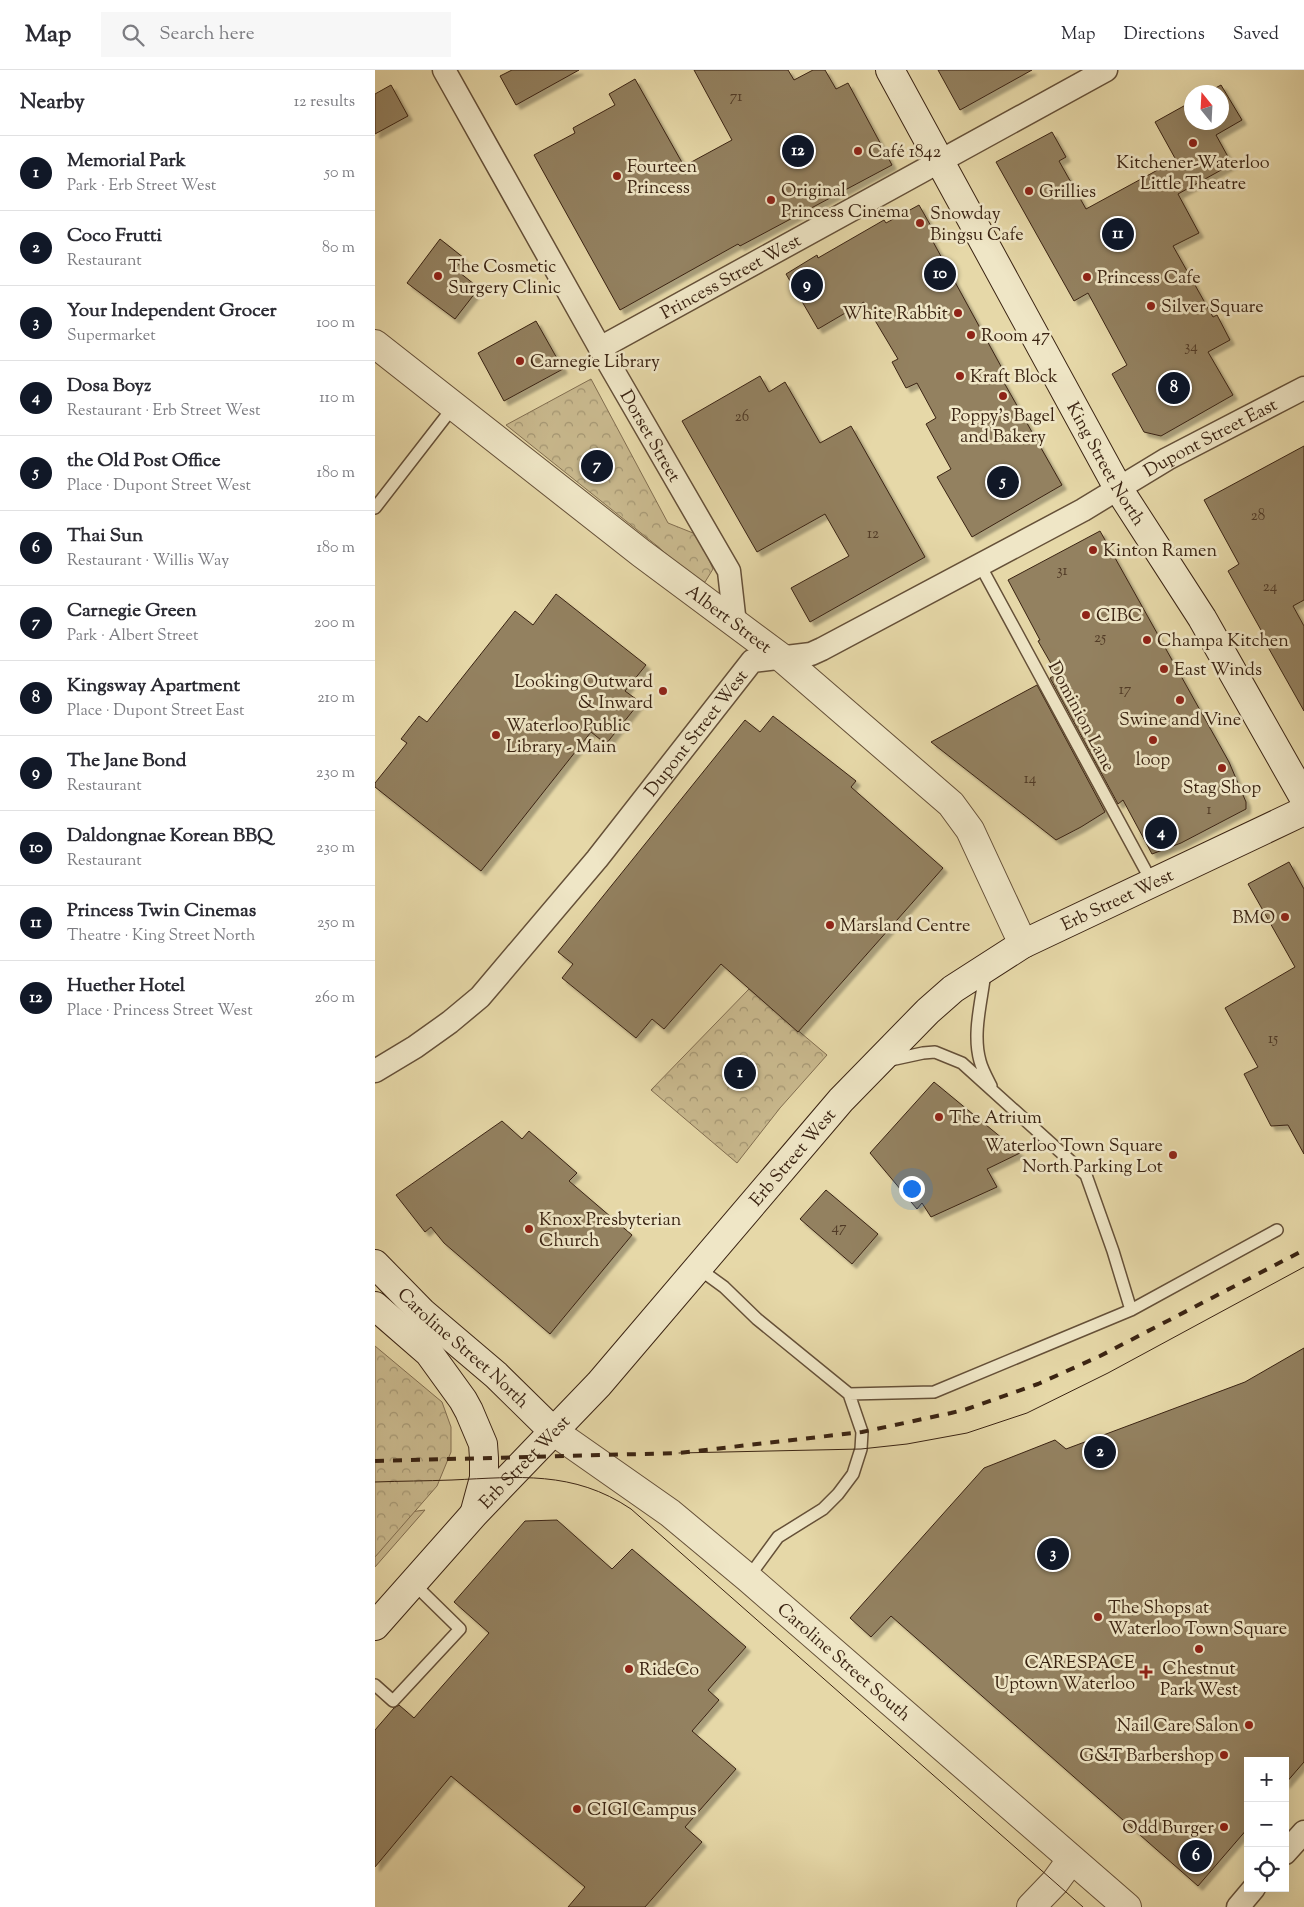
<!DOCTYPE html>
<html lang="en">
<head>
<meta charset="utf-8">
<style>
	body { margin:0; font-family:"Sorts Mill Goudy",serif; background:#f7f7f7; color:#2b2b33 }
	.controls { position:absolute; right:15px; bottom:15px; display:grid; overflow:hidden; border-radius:0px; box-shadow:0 5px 20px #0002 }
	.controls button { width:45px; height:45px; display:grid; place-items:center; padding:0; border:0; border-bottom:1px solid #e1e1e2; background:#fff; color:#2b2b33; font:25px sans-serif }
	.compass { position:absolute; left:809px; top:15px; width:45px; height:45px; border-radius:50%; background:#fff; box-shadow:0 5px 20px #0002; rotate:342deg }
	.you { position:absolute; left:536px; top:1118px; width:18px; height:18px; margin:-12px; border:4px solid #fff; border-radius:50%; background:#1a73e8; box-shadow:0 0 0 8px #1a73e833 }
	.badge { display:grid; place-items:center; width:32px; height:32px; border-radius:50%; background:#111827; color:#fff; font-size:16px; font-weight:700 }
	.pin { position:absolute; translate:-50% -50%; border:2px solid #fff; box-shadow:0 1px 5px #0006 }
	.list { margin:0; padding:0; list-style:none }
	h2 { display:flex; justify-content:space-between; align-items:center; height:65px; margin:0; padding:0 20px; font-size:21px }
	h2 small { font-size:16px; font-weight:400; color:#7c7c81 }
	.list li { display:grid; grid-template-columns:32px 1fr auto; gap:15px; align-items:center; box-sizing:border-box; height:75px; padding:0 20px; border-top:1px solid #e1e1e2 }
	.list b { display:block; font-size:19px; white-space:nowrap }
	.list p { margin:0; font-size:16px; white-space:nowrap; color:#7c7c81 }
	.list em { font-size:16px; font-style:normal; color:#7c7c81 }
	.icon { flex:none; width:28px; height:28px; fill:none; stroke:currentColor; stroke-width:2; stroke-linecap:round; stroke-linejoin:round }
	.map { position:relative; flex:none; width:929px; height:1837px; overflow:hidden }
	header { display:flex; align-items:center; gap:30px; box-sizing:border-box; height:70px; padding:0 25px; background:#fff; border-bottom:1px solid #e1e1e2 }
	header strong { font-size:24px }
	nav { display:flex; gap:28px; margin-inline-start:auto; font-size:18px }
	.search { width:350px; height:45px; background:#f7f7f7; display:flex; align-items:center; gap:12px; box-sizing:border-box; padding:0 18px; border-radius:0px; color:#7c7c81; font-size:19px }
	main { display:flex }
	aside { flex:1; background:#fff }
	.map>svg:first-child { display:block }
	.grass { fill:#c9b98e; stroke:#826e50 }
	.park { fill:url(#park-crowns); stroke:#826e50 }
	.building { fill:#938160; stroke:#3a2312; filter:url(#shadow) }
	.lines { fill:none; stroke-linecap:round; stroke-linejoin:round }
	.service-casing { stroke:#655038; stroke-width:14 }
	.minor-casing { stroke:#655038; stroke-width:25 }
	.tertiary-casing { stroke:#655038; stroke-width:30 }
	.secondary-casing { stroke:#3a2312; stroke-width:30 }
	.service { stroke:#efe6c6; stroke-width:11 }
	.minor { stroke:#efe6c6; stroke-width:22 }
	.tertiary { stroke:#efe6c6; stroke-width:28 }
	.secondary { stroke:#efe6c6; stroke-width:28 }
	.tram { stroke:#3a2312; stroke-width:1 }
	.rail { stroke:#3a2312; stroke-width:4; stroke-dasharray:9 9; stroke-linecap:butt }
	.poi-dot { fill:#8f2418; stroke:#efe6c6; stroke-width:2 }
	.labels { text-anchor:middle; stroke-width:5; stroke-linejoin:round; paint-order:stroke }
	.number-label { font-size:15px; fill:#503a26 }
	.poi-label { font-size:18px; fill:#3a2312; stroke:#efe6c6; text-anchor:start }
	.street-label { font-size:18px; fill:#3a2312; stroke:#efe6c6 }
</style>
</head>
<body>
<header>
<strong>Map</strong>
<div class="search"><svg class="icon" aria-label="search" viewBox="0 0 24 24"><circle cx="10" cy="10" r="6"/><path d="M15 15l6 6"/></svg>Search here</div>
<nav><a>Map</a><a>Directions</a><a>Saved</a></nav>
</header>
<main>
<aside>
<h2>Nearby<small>12 results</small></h2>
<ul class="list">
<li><span class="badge">1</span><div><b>Memorial Park</b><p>Park · Erb Street West</p></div><em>50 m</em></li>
<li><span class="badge">2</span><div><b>Coco Frutti</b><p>Restaurant</p></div><em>80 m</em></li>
<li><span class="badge">3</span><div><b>Your Independent Grocer</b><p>Supermarket</p></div><em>100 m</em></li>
<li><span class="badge">4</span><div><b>Dosa Boyz</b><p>Restaurant · Erb Street West</p></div><em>110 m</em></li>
<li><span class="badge">5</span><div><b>the Old Post Office</b><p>Place · Dupont Street West</p></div><em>180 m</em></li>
<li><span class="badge">6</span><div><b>Thai Sun</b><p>Restaurant · Willis Way</p></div><em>180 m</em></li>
<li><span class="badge">7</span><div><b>Carnegie Green</b><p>Park · Albert Street</p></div><em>200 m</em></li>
<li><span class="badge">8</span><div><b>Kingsway Apartment</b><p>Place · Dupont Street East</p></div><em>210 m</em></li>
<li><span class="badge">9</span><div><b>The Jane Bond</b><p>Restaurant</p></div><em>230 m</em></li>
<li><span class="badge">10</span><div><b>Daldongnae Korean BBQ</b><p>Restaurant</p></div><em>230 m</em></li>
<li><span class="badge">11</span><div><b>Princess Twin Cinemas</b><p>Theatre · King Street North</p></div><em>250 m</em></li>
<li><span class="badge">12</span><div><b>Huether Hotel</b><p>Place · Princess Street West</p></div><em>260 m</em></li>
</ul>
</aside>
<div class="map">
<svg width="929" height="1837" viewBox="0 0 929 1837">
	<defs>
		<pattern id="park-crowns" width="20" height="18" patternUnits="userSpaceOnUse" patternTransform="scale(1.25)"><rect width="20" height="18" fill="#c9b98e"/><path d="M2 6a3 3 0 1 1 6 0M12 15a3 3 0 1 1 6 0" fill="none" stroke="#a49673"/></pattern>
		<filter id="shadow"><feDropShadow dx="4.5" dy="4.5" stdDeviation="1" flood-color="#0004"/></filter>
	</defs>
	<rect width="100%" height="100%" fill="#e6d8a8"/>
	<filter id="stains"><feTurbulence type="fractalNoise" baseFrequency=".004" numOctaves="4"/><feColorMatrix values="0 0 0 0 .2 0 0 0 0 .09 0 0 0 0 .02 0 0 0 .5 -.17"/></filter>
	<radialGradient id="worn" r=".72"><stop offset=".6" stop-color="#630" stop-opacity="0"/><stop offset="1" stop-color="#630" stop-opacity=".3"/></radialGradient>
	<path class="grass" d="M0,1428l27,15 23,-3 -50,57z"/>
	<path class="park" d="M216,309l77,144 30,12 15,34 -8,13 -6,1 -43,-38 -150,-120z
		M374,919l78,66 -47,53 -43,55 -86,-73z
		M0,1276l67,56 9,25v25l-14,34 -62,71z"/>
	<path class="building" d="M137,0h67l-63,35 -16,-29z
		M319,0h94l6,10 19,-10h12l11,19 12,-6 44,82 -152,81 -2,-2 -118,66 -86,-155 41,-22 -2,-5 42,-23 -6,-11 26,-15 49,87 48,-26z
		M563,0h94l-72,40z
		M16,15l17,31 -33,18v-40z
		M846,15l21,35 -26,15 16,29 -54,30 21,39 -26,13 40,71 4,-2 13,25 -22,12 25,43 -72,41 -17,-4 -32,-58 15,-9 -39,-72 -14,8 -78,-139 56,-30 14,25 -7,4 27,48 90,-49 -21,-38 36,-20v20h30v-30h-13z
		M544,135l17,30 -5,3 72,132 -5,2 64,113 -90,52 -35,-60 14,-8 -25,-45 10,-6 -19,-35 -11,5 -14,-26 6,-3 -34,-57 -46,27 -32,-55 31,-19 1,3 66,-38 2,3z
		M65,169l24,19 -9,11 24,19 -24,31 -48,-36z
		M161,251l27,48 -59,32 -26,-48z
		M385,306l9,16 16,-10 35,61 31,-17 74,131 -115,65 -19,-34 58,-32 -24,-42 -68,38 -75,-131z
		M929,376v154l-11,6 11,20v85l-40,-71 2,-1 -38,-68 11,-7 -35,-64z
		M725,461l129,231 17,40v7l-65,34 -29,11 -29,-54 -5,4 -68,-126 7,-4 -19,-33 2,-1 -32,-60z
		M181,524l90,71 -21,26 15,11 -34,42 -15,-12 -110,139 -106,-84v-4l32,-40 -6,-4 18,-23 8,6 88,-111 18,14z
		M662,615l68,127 -24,15 -25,13 -125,-98z
		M398,646l83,65 -5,6 92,81 -145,164 -77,-68 -57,65 -12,-10 -16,19 -74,-60 11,-14 -15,-12 187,-232 15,12z
		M914,792l15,27v265l-16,-29 -17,1 -27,-52 14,-7 -33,-59 70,-41 -47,-83z
		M559,1012l86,71 -33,16 10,18 -66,30 -9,-14 -5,6 -47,-56z
		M127,1051l20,18 7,-8 48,42 -8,8 63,54 -82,99 -106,-91 -13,-16 -6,5 -29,-37z
		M451,1120l52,44 -26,30 -52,-45z
		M929,1278v414l-19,22v-23h-37v67l-50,58 -307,-270 -20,21 -21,-19 134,-150 71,-28 11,9 179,-67z
		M182,1450l55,49 20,-20 114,98 -38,43 11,10 -27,31 44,38 -51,58 17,15 -57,65h-77l17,-20 -134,-111 -76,91v-137l19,-22 5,-3 15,13 75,-85 -35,-31 71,-81z"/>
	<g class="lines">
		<defs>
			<path id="service" d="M0,438l79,-102
				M605,495l173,319
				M610,902c-3,28 -13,61 -5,89 2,8 7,17 11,25
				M511,991l37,-8 12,-1 27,11 124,112 27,76 18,59
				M323,1198l26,19 33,32 92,75 13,38 -1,17 -8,25 -15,20 -15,15 -45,28 -30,41
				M474,1324l85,-2 197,-82 146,-80
				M0,1615l18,16 67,-72 -46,-45"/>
			<g id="minor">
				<path id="s1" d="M69,0l156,278 129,223 6,53"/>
				<path id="s2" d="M225,278l506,-278"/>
				<path id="s3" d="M0,1001l40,-24 35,-25 30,-25 117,-138 155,-198 59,-7 11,-5 261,-139 84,-51 137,-71"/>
				<path d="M910,1783l19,-21"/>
				<path d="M863,1837l16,-19"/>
			</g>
			<g id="tertiary">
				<path id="s4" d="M0,274l266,209 141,105 169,146 19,26 53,114"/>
				<path id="s5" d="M178,1361l117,82 78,65 379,329"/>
				<path d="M656,1837l24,-25 16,-22"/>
			</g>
			<g id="secondary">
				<path id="s6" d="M515,0l228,418 84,130 102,180"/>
				<path id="s7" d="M0,1194l48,49 73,62 57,56"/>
				<path d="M0,1236l54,47 34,47 6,11 14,33 1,14v20l-9,33"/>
				<path id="s8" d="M0,1556l100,-113 124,-129 242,-284 87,-89 25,-22 70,-45 281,-133"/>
			</g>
		</defs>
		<use href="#service" class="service-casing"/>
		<use href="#minor" class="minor-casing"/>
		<use href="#tertiary" class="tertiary-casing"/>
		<use href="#secondary" class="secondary-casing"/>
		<use href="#service" class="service"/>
		<use href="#minor" class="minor"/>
		<use href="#tertiary" class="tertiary"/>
		<use href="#secondary" class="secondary"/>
		<path class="tram" d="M304,1383l182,-4 46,-5 60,-11 60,-20 81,-40 196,-106
			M0,1412c26,-1 51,-1 77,-2 66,-3 121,-10 179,29l452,398"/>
		<path class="rail" d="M0,1391l304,-8 183,-21 89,-19 16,-4 71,-25 62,-28 204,-106"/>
	</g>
	<g class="poi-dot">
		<circle cx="818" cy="73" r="5"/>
		<circle cx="483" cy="81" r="5"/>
		<circle cx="242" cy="106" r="5"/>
		<circle cx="654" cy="121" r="5"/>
		<circle cx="396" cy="130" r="5"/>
		<circle cx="545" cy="153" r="5"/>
		<circle cx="63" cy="206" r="5"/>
		<circle cx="712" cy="207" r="5"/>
		<circle cx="776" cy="236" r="5"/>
		<circle cx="583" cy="243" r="5"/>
		<circle cx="596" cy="265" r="5"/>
		<circle cx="145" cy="291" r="5"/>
		<circle cx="585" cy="306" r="5"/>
		<circle cx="628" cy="326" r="5"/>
		<circle cx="718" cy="480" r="5"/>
		<circle cx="711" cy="545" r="5"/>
		<circle cx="772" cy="570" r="5"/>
		<circle cx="789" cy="599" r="5"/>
		<circle cx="288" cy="621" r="5"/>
		<circle cx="805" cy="630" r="5"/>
		<circle cx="121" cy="665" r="5"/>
		<circle cx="778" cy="670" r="5"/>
		<circle cx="847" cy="698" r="5"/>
		<circle cx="910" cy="847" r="5"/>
		<circle cx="455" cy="855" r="5"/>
		<circle cx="564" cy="1047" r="5"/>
		<circle cx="798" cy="1085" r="5"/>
		<circle cx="154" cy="1159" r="5"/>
		<circle cx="723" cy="1547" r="5"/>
		<circle cx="824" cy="1579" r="5"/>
		<circle cx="254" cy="1599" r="5"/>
		<path d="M768.5 1594.5h5v5h5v5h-5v5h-5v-5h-5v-5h5z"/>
		<circle cx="874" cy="1655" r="5"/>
		<circle cx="849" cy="1685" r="5"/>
		<circle cx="202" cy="1739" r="5"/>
		<circle cx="849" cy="1757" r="5"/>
	</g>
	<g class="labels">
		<g class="number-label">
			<text x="361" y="31">71</text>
			<text x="816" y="281">34</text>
			<text x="367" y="351">26</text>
			<text x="883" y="450">28</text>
			<text x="498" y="468">12</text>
			<text x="687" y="505">31</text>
			<text x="895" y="521">24</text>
			<text x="725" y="572">25</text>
			<text x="750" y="624">17</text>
			<text x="655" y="713">14</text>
			<text x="834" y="744">1</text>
			<text x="898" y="973">15</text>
			<text x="464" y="1162">47</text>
		</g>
		<g class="poi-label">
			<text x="493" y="87">Café 1842</text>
			<text x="818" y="98" text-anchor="middle">Kitchener-Waterloo<tspan x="818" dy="21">Little Theatre</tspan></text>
			<text x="252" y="102">Fourteen<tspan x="252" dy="21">Princess</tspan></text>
			<text x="406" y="126">Original<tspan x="406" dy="21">Princess Cinema</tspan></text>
			<text x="664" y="127">Grillies</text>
			<text x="555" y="149">Snowday<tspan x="555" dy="21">Bingsu Cafe</tspan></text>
			<text x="73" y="202">The Cosmetic<tspan x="73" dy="21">Surgery Clinic</tspan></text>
			<text x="722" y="213">Princess Cafe</text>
			<text x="786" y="242">Silver Square</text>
			<text x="573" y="249" text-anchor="end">White Rabbit</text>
			<text x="606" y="271">Room 47</text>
			<text x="155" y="297">Carnegie Library</text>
			<text x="595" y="312">Kraft Block</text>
			<text x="628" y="351" text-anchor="middle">Poppy's Bagel<tspan x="628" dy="21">and Bakery</tspan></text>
			<text x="728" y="486">Kinton Ramen</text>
			<text x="721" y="551">CIBC</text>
			<text x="782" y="576">Champa Kitchen</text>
			<text x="799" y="605">East Winds</text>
			<text x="278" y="617" text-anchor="end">Looking Outward<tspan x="278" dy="21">&amp; Inward</tspan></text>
			<text x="805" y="655" text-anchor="middle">Swine and Vine</text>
			<text x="131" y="661">Waterloo Public<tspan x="131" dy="21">Library - Main</tspan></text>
			<text x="778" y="695" text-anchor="middle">loop</text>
			<text x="847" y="723" text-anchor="middle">Stag Shop</text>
			<text x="900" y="853" text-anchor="end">BMO</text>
			<text x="465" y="861">Marsland Centre</text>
			<text x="574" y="1053">The Atrium</text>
			<text x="788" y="1081" text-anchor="end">Waterloo Town Square<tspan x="788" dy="21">North Parking Lot</tspan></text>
			<text x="164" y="1155">Knox Presbyterian<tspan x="164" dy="21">Church</tspan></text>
			<text x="733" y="1543">The Shops at<tspan x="733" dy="21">Waterloo Town Square</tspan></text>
			<text x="760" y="1598" text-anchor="end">CARESPACE<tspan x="760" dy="21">Uptown Waterloo</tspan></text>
			<text x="824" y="1604" text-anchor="middle">Chestnut<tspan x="824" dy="21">Park West</tspan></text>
			<text x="264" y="1605">RideCo</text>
			<text x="864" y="1661" text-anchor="end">Nail Care Salon</text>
			<text x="839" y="1691" text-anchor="end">G&amp;T Barbershop</text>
			<text x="212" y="1745">CIGI Campus</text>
			<text x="839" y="1763" text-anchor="end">Odd Burger</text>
		</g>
		<g class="street-label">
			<text dy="6" stroke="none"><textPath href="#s2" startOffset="149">Princess Street West</textPath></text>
			<text dy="6" stroke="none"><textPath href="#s1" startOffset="420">Dorset Street</textPath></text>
			<text dy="6" stroke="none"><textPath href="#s3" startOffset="1075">Dupont Street East</textPath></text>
			<text dy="6" stroke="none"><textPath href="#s6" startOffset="449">King Street North</textPath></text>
			<text dy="6" stroke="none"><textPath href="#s4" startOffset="448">Albert Street</textPath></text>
			<text transform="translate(707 646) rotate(62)" y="6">Dominion Lane</text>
			<text dy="6" stroke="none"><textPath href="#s3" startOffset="470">Dupont Street West</textPath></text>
			<text dy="6" stroke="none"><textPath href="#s8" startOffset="1048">Erb Street West</textPath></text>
			<text dy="6" stroke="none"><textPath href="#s8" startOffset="628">Erb Street West</textPath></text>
			<text dy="6" stroke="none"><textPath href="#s7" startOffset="122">Caroline Street North</textPath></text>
			<text dy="6" stroke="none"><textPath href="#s8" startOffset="222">Erb Street West</textPath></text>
			<text dy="6" stroke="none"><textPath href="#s5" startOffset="372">Caroline Street South</textPath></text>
		</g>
	</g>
	<rect width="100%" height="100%" filter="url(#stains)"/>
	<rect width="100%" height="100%" fill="url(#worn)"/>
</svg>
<div class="controls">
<button>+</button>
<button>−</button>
<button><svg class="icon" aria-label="locate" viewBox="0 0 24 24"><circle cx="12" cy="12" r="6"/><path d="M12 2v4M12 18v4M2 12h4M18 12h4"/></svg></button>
</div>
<svg class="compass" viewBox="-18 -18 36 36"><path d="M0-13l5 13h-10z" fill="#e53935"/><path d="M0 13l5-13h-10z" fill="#7c7c81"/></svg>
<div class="you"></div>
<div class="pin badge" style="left:365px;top:1003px">1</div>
<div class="pin badge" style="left:725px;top:1382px">2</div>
<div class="pin badge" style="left:678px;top:1484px">3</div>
<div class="pin badge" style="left:786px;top:763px">4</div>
<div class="pin badge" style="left:628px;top:412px">5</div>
<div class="pin badge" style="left:821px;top:1786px">6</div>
<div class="pin badge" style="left:222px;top:396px">7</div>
<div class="pin badge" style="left:799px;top:318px">8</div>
<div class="pin badge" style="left:432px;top:215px">9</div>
<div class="pin badge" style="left:565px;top:204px">10</div>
<div class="pin badge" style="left:743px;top:164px">11</div>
<div class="pin badge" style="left:423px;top:81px">12</div>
</div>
</main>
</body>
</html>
